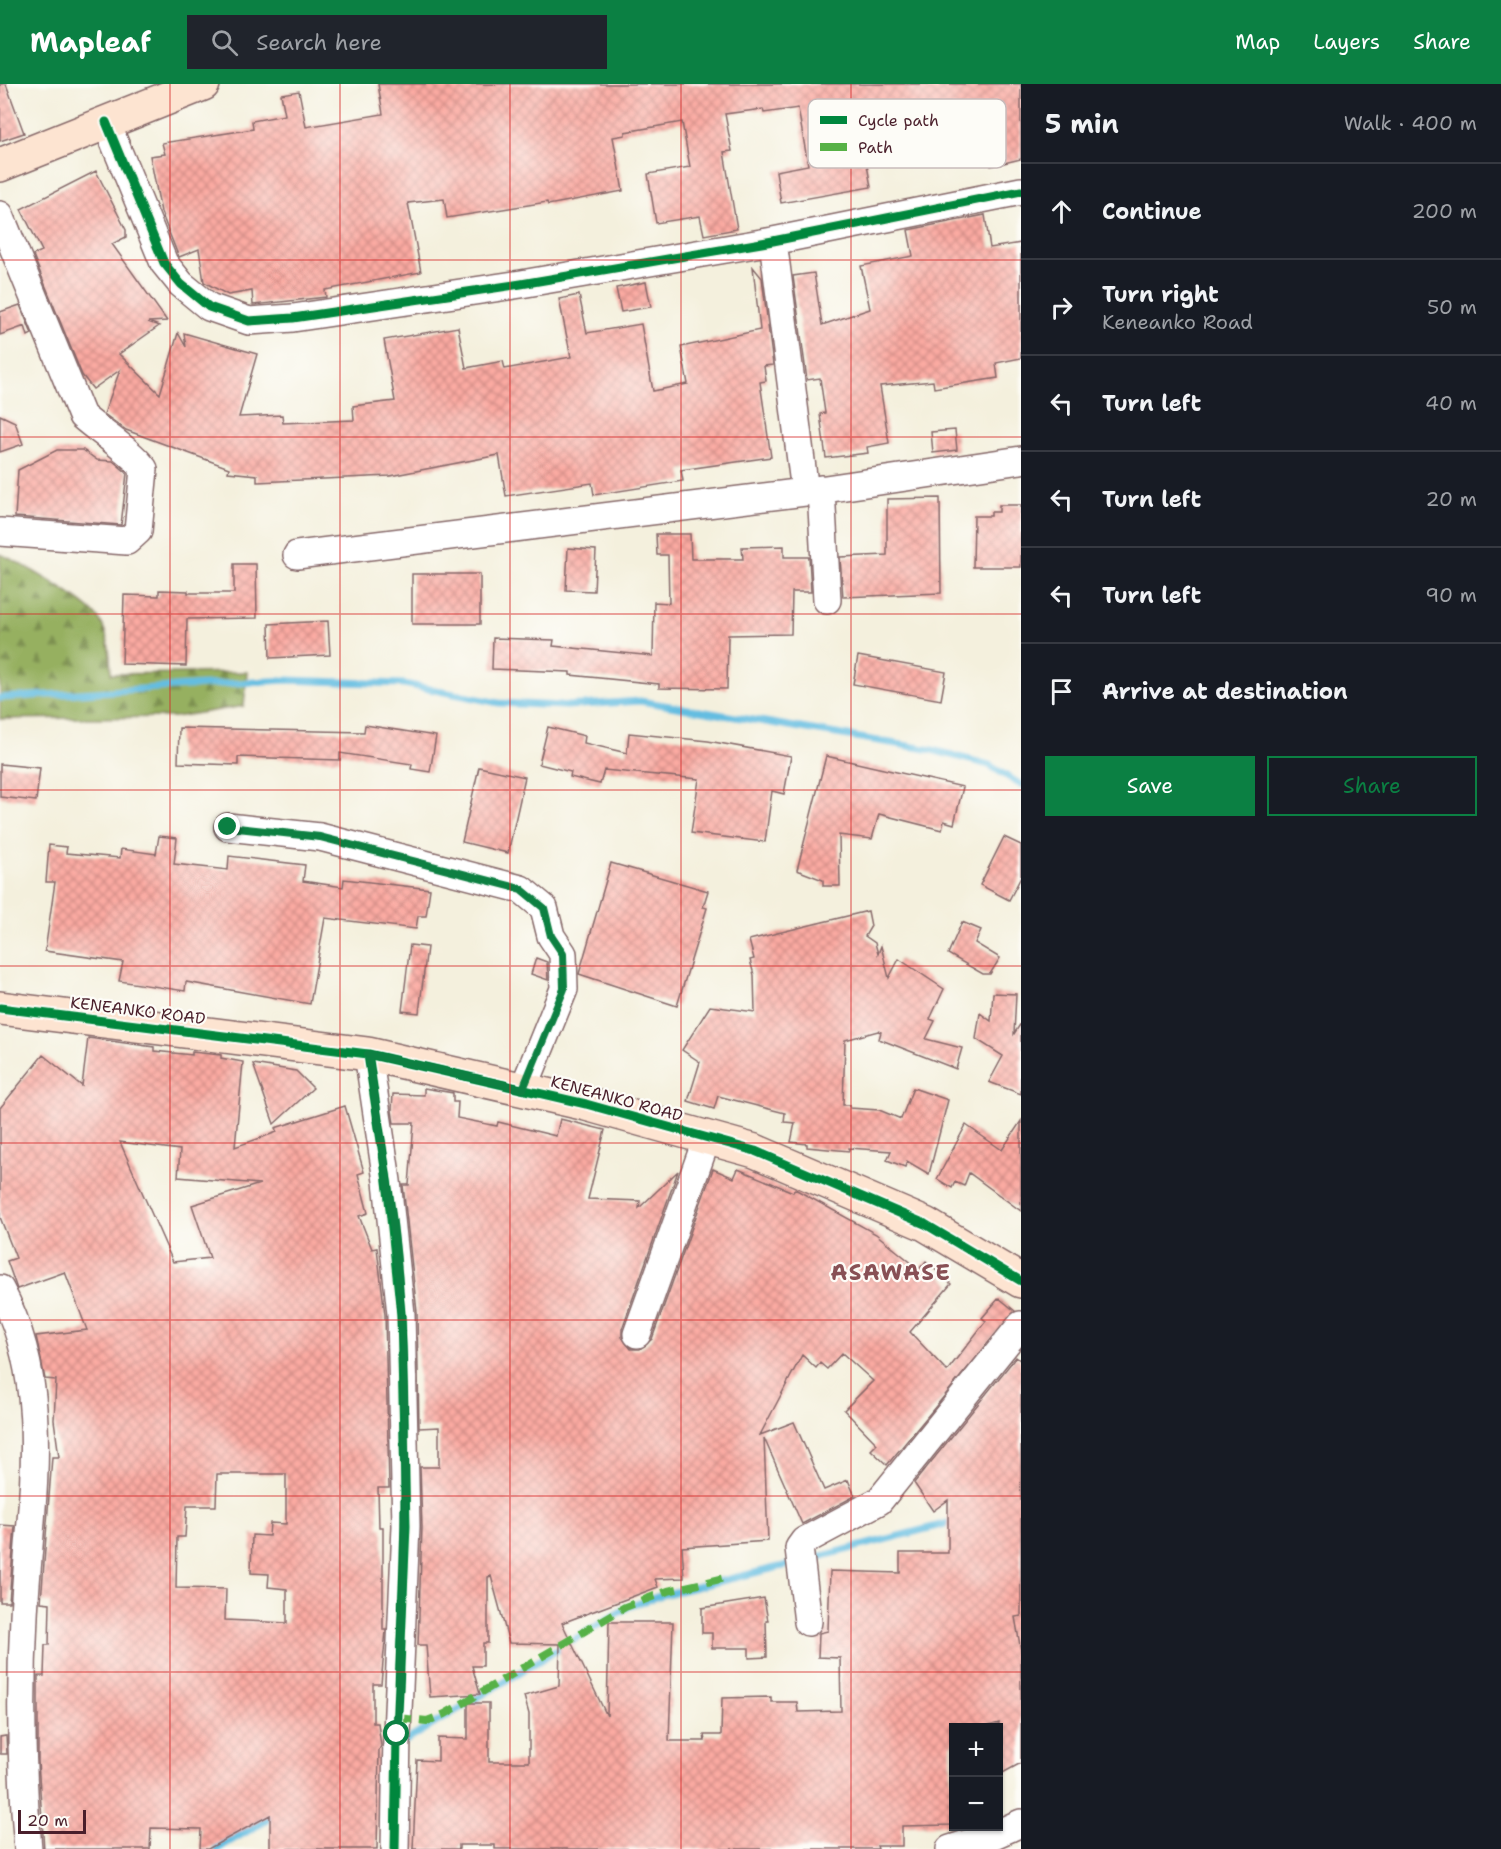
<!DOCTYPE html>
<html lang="en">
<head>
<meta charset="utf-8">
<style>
	body { margin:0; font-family:"Shantell Sans",sans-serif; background:#20242c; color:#f1f3f6 }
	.controls { position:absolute; right:18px; bottom:18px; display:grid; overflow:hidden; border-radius:0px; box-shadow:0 2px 4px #0004 }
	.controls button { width:54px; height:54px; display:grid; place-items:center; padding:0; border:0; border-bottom:2px solid #363941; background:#171b24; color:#f1f3f6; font:30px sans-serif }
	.scale { position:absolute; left:18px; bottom:15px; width:68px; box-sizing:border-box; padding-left:6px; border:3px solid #4a1f2b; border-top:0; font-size:16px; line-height:21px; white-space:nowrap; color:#4a1f2b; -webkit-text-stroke:4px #fdfcf7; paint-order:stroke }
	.stop { position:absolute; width:18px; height:18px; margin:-14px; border:4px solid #0b8043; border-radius:50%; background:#fff }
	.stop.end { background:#0b8043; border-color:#fff; box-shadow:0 2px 6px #0008 }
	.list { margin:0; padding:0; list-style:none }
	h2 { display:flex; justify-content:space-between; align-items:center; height:78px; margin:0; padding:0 24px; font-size:26px }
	h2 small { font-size:20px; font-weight:400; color:#9ea1a6 }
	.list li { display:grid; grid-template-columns:39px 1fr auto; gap:18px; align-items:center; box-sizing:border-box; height:96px; padding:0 24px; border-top:2px solid #363941 }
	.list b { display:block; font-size:22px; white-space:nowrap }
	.list p { margin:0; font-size:20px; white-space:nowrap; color:#9ea1a6 }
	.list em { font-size:20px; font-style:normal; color:#9ea1a6 }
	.actions { display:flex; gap:12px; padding:18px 24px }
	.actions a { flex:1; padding:14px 0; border:2px solid #0b8043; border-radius:0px; text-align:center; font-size:21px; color:#0b8043 }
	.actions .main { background:#0b8043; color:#fff }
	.icon { flex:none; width:33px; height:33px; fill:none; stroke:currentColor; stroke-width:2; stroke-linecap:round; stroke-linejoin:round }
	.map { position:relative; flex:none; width:1021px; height:1765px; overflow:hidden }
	header { display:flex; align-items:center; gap:36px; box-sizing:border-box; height:84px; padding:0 30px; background:#0b8043; color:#fff }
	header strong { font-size:28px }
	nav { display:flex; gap:33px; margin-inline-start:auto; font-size:21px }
	.search { width:420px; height:54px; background:#20242c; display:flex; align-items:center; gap:15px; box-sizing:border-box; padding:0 21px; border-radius:0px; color:#9ea1a6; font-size:22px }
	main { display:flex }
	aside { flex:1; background:#171b24 }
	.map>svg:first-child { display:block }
	.forest { fill:url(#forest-firs); stroke:#706846; stroke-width:1.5 }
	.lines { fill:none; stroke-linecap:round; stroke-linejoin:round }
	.stream { stroke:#63bde1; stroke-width:7 }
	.building { fill:url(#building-cross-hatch); fill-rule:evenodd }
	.street-casing { stroke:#866869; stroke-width:30 }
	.secondary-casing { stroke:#866869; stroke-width:36 }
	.street { stroke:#fff; stroke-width:27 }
	.secondary { stroke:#fde4d1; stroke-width:33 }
	.quiet { stroke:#57b146; stroke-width:8; stroke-dasharray:15 8; stroke-linecap:butt }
	.cycleway-casing { stroke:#fdfcf7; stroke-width:13 }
	.cycleway { stroke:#00873e; stroke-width:9 }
	.route { stroke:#0b8043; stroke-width:8 }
	.grid { fill:none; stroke:#d62828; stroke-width:1.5; stroke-opacity:0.55 }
	.labels { text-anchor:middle; stroke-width:4.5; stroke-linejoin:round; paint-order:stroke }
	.street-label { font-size:16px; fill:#4a1f2b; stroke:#fdfcf7 }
	.district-label { font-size:22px; font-weight:bold; letter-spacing:1.5px; fill:#885055; stroke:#fdfcf7 }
	.key { fill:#fdfcf7; stroke:#c7baba; stroke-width:1.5 }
	.key-label { font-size:16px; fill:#4a1f2b }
</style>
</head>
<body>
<header>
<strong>Mapleaf</strong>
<div class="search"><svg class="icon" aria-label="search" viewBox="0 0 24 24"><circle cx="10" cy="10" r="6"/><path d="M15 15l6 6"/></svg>Search here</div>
<nav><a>Map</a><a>Layers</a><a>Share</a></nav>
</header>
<main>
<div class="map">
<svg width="1021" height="1765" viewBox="0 0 1021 1765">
	<defs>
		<pattern id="forest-firs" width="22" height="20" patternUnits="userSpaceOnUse" patternTransform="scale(1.5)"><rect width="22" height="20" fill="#96b061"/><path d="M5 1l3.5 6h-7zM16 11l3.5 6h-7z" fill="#7c8f50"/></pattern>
		<pattern id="building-cross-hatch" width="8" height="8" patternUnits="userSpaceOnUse" patternTransform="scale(1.5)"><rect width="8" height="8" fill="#fbaaa2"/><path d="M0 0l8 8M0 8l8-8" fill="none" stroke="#cd8a84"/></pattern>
	</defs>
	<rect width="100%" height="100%" fill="#fdfcf7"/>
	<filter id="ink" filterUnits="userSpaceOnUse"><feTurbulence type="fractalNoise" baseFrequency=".0167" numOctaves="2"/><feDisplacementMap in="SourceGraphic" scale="12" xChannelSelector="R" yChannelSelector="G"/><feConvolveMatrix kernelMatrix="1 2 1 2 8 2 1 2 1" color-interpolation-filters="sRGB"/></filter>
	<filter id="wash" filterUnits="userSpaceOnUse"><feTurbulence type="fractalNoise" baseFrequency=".008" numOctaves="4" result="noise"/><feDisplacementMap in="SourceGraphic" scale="24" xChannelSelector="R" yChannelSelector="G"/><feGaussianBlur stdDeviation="1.35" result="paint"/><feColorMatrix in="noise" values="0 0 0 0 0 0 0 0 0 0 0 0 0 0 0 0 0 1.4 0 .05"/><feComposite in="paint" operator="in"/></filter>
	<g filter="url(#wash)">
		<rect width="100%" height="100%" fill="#f4f0dd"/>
		<path class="forest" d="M0,470c22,9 77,42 94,59 15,15 16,41 17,61l136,-2 -3,34 -69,11 -175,2z"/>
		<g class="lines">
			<path class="stream" d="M0,614l286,-18 118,4 95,19 67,3 74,-5 292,49 57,15 32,20
				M807,1476l149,-39
				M404,1658l224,-135 34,-12 134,-32
				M217,1765l60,-35"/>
		</g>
		<g id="blocks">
			<path class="building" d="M0,0h6l18,49 -24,8z
				M378,0h643v75l-30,7 -13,-56 -53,10 6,31 -17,4 -6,-32 -47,9 10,55 -90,16 -5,-32 32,-6 -10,-57 -34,5 -1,-4 -38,5 7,37 -8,1 13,77 -33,6 -4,-19 -44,7 -8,-49 42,-7 -8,-45 -57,10v3l-12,2 10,54 -75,14 -1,-3 -100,16 -3,-19 -36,4 13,69 -96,18 1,7 -73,8 -1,-14 -24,4 -24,-13 -5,-33 -20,8 -1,-2 -17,-43 -11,-56 15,-2 -3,-11 91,-14 -1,-8 33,-6 -4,-21 18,-3 7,36 77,-13z
				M96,87l30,59v7l-14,7 55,77 -19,1 11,4 -40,28 41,40 18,-61 8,14 -2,-14 73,21 -18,63 43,-2 1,8 71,-3 -1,-14 42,-5 -11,-61 74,-13 8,41 37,-7 2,8 66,-12 -12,-58 20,-4 8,38 54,-9 12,67 35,-7 -7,-37 79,-17 -7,-63 9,11 11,87 -9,1 2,15 -6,1 11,75 -90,13 2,11 -89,14 -2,-12 -86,13 -7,-41 -109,21 -133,6v-7l-29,-3 1,-4 -103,-38 -22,-16 16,-44 -27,19 -11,-14 -49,-120 9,-4 -21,-42z
				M985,131l5,33 31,-5v115l-25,5 2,15 -64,10 -1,-7 -53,5 9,57 -22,4 1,6 -42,5 -6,-44 5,-1 -5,-35 -13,2 -14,-104 21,-3 8,52 48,-16 -9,-43 52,-10 -5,-26z
				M646,198l5,25 -30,5 -5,-24z
				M20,221l12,29 -4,2 -3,-10 -25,9v-23z
				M0,331l15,7 8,22 -23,8z
				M955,346l2,20 -24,3 -2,-21z
				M57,366h26l14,10 16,1 14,12 -6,52 -106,-8 3,-47z
				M940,414l1,95 -98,4 -3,-40 47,-2v-56z
				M999,421h22v62h-48l1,-51h17v-4h8z
				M656,450h34l1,25h52l-1,-12 42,-1v11h25l2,35h-19l-1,42 -63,1 -1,54 -68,-1v-4l-89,-9v-3l-78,-3 1,-31 61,2 -1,6 100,10 1,-54 15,1 -1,-48h-11z
				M568,464l28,2 -2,41 -28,-1z
				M234,480h22l1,54 -70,1 -1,47 -64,-2 2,-69 35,1v-6l29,1v2h46z
				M412,490h68v50h-68z
				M328,537l2,34 -60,3 -1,-34z
				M858,572l88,16 -5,28 -88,-16z
				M365,641l71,11 -6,36 -19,-3 1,-5 -72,-11v7l-102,-3v8l-60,-2 1,-35 185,4z
				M548,643l37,9 -1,7 43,10 2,-20 79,8 83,15 -7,38 -12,-3 -7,51 -74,-9 8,-54 -95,-9 -4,14 -30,-7 1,-5 -32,-8z
				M826,672l137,31 -9,37 -10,-3 -2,9 -63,-16 -7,25 -33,-4 1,51h-17v-6l-26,-10z
				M0,680l40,4 -4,33 -36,-4z
				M479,683l46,10 -17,76 -46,-11z
				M159,752l18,2 -3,26 54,6 1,-14 76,9 -2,16 40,6 1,-8 86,10 -4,27h-8l-2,13 -91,-11 -15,86 -124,-22 -1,9 -66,-10 4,-19 -78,-11 10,-69h-9l3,-37 18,2 -1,6 54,5 1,-9 35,5z
				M1004,753l17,8v32l-12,23 -29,-15z
				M611,779l97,28 -5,16 4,1 -30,98 -98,-32z
				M868,827l3,15 -6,10 10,7 3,11 3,-8 8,32 10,-19 45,30 -14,30 5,2 -9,18 36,9 -6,21 -77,-30 2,-7 -3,-1 -33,9 -2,65h7v3l29,2 22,9 12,-31 35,12 -19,74 -22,-13 -2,6 -18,-7 4,-9 -42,-3v3l-42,-4v-3l-16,-2 4,-19 -11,-1 1,-9 -67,-17 -4,13 -26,-8 12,-39 -18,-12 28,-44 45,6 -1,-37 -4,-15 4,-1 -5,-19z
				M962,838l19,8 -6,13 25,15 -10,16h-7l-35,-20z
				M410,861l17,2 -8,66 -17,-2z
				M536,874l11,4 1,18 -17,-6z
				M993,909l23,1 -2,40 7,-11v71l-32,-12 14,-26 -27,-17 4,-26 11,8z
				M88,954l66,9v4l38,4v-3l29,3v3l22,4 -8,85 42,-15 -2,-4 70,-22 19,66 -6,2 10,39 -9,3 13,33 5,-1 8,67 4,173h-11l1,39h4v103h3l-5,54h-8v39h5l3,23 -2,4 -2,99h-107v-34l-62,34h-8l1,-20 -50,-1 -1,21h-106l-6,-88v-85h6l1,-31h4l1,-42 -9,-1 11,-145h7l-5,-37 2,-40 -11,-1 -9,-43 51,-6 -22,-58 -48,17 -10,-28 9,-3 -16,-41v-109l43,-53 39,31zM120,1058l60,8 -2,27 82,7 -68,21 18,53 -37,4zM217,1390h69v50l-16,-1 -1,13 -17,-1 -1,38 18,1 -1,13 19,2v34l-62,-3 1,-31 -50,-1 1,-51h8l2,-31h29z
				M253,980l43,7 17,17 -39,36z
				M424,1004l29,5v9h5l-1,16 40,8 1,-4 58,14 4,-17 45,11 -17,69 52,2 -1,7 39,-37 -56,158v8l9,12h9l12,-10 61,-170 21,9 4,-9 55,23 2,-3 81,45 43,35 7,-8 25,23 -41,48 37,39 39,-50 -4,-3 17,-20 16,13 -128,154 -16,-15 6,-6 -33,-34 29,-29 -31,-28 -15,16 -7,-6 -4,5 -14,-13 -42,80 34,-13 30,68 24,-10 7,16 -53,28 -38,-86 4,103 -86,6 2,31 -29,1 3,8 -96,36 45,93 2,-94h64l-4,119h36l-1,-6h17l1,-37 49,-1v5h26l1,10 43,-1 -1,-53 -22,-1 1,-24 9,-2 2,-60 70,2v-20h48v-53l-15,11 -19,-28 102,-126 5,4v255l-6,1 6,34v112l-22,12v-52l-18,5h-27v15l-3,2v80l-49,1v20h-25l1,3h-383v-4h-36v4h-46l4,-89 21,1v-23l30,1v-36h21v59h40v-48l-5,-18 35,-10 1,-42 -51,-1 -18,-67 -3,1v66h-5v23h-11l8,28 -50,3 -4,-52h-8l4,-118 -2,-60h19v-40l-20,1 -2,-116 -14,-127h6l5,-62h-20l-2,-13 1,-16 31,1z
				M1021,1037v90l-52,-38 -5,13 -9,-4 -3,6 -15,-9 29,-54 36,25z
				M0,1441l15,1 -6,76h-9z
				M764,1514l4,23h-2l1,36 -18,1v-10h-37v-15h-10v-25z
				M6,1652l1,18h-7v-17z"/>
		</g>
	</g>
	<g filter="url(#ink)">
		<use href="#blocks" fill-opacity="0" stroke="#866869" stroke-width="1.5"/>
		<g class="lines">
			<defs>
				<path id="street" d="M106,38l58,141 17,21 28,23 40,14 44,-3 228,-34 252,-43 248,-50
					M0,131l82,201c18,16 49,35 62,53l-6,62 -11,10 -127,-9
					M773,157l32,251
					M821,405l6,111
					M297,471l508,-63 216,-32
					M228,743l92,10 201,52 23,19 7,28 12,18 1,35 -41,101
					M368,970l19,127 14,133 5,212 -9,208 -2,115
					M0,1205c55,101 29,218 24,327 -4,77 -3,156 4,233
					M637,1250l70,-196
					M808,1538l-9,-74 5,-7 75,-40 142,-176
					M950,1765l44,-14 27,-12"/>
				<path id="secondary" d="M0,81l203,-81
					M0,924l368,46 218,50 169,47 170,73 96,57"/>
			</defs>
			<use href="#street" class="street-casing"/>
			<use href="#secondary" class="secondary-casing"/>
			<use href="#street" class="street"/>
			<use href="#secondary" class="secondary"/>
			<path class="quiet" d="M397,1634l30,3 18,-7 180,-107 43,-16 57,-13"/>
			<defs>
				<path id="cycleway" d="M106,38l58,141 17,21 28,23 40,14 44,-3 228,-34 252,-43 248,-50
					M0,924l368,46 218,50 169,47 170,73 96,57
					M368,970l19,127 14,133 5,212 -9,208 -2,115"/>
			</defs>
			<use href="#cycleway" class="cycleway-casing"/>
			<use href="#cycleway" class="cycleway"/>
		</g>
	</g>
	<g class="lines" filter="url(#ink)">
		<path class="route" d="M228,743l92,10 201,52 23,19 7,28 12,18 1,35 -41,100 -155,-35c13,86 29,174 33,262 8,139 2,279 -4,418"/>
	</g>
	<path class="grid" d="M170,0v1765M340,0v1765M510,0v1765M681,0v1765M851,0v1765M0,176h1021M0,353h1021M0,530h1021M0,706h1021M0,882h1021M0,1059h1021M0,1236h1021M0,1412h1021M0,1588h1021"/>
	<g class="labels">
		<g class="street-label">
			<text transform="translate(138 926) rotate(7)" y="6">KENEANKO ROAD</text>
			<text transform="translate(617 1014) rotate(15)" y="6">KENEANKO ROAD</text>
		</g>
		<g class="district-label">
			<text x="891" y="1196">ASAWASE</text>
		</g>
	</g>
	<rect x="808" y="15" width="198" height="69" rx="9" class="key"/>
	<rect x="820" y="32" width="27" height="8" fill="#00873e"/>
	<rect x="820" y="59" width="27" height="8" fill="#57b146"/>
	<g class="key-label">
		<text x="858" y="42">Cycle path</text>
		<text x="858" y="69">Path</text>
	</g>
</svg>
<div class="controls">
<button>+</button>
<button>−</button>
</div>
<div class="scale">20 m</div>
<div class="stop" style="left:397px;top:1650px"></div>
<div class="stop end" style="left:228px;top:743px"></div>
</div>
<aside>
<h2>5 min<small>Walk · 400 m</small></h2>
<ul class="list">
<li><svg class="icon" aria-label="ahead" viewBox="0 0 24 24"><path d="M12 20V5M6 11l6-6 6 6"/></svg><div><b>Continue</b></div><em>200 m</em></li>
<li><svg class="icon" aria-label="right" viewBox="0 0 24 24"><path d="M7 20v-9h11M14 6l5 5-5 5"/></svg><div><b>Turn right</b><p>Keneanko Road</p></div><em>50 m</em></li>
<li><svg class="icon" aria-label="left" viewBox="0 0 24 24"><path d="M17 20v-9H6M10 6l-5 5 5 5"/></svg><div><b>Turn left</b></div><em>40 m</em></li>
<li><svg class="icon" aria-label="left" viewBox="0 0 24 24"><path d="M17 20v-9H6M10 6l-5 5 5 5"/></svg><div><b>Turn left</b></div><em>20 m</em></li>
<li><svg class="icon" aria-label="left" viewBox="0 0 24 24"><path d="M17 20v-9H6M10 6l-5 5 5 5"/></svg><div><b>Turn left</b></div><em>90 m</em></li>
<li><svg class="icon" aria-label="arrive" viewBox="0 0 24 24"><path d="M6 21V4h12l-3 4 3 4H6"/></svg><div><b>Arrive at destination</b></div></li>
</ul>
<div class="actions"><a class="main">Save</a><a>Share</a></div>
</aside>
</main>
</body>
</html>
